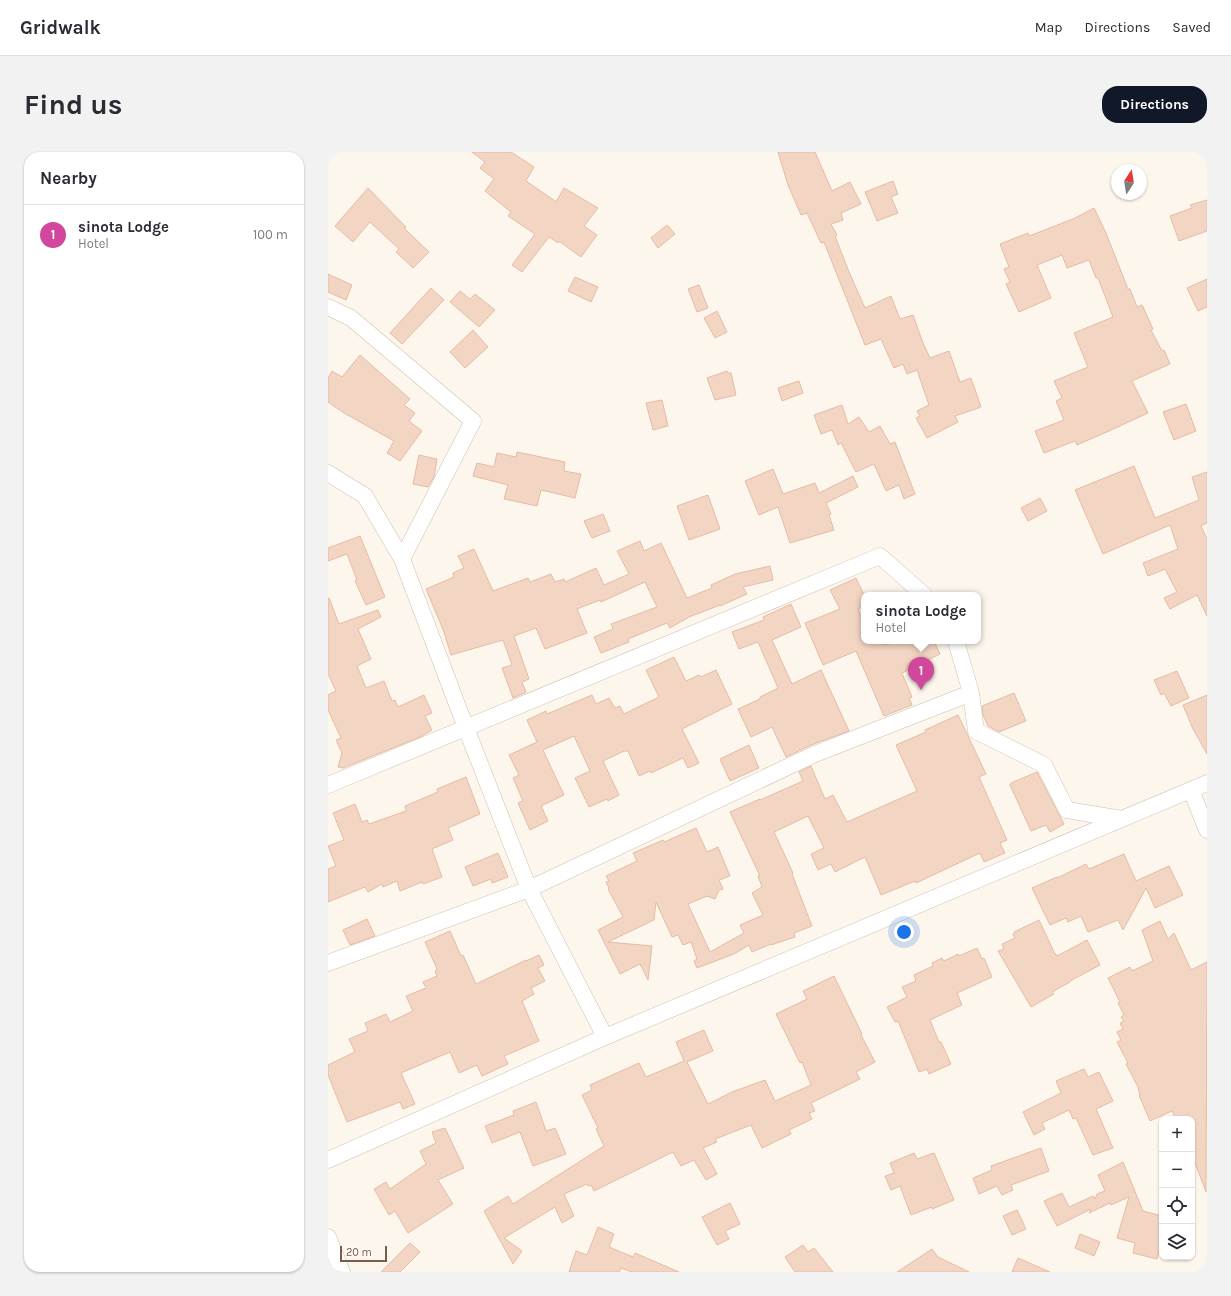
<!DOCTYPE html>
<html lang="en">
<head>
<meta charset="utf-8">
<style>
	body { margin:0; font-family:Karla,sans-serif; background:#f2f2f3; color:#2b2b33 }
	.controls { position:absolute; right:12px; bottom:12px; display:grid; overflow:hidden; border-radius:8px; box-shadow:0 1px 3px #0004 }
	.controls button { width:36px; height:36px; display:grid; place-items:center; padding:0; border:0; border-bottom:1px solid #e1e1e2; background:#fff; color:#2b2b33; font:20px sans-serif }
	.compass { position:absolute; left:783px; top:12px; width:36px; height:36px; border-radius:50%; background:#fff; box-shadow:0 1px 3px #0004; rotate:12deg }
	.scale { position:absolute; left:12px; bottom:10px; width:47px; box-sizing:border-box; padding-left:4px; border:2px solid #7a5c4d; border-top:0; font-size:11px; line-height:14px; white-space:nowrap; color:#7a5c4d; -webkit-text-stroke:3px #fffaf3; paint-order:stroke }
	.you { position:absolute; left:576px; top:780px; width:14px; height:14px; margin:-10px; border:3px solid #fff; border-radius:50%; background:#1a73e8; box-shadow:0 0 0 6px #1a73e833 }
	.badge { display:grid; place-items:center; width:26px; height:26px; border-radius:50%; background:#111827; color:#fff; font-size:13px; font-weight:700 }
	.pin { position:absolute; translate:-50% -33px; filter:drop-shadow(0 1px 2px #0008) }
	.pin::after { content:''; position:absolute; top:21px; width:14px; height:12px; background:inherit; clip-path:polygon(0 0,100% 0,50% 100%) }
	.popup { position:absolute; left:533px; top:440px; width:120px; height:52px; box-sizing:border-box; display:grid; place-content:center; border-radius:8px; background:#fff; filter:drop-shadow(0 1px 3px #0005); font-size:13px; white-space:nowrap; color:#7c7c81 }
	.popup b { font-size:15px; color:#2b2b33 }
	.popup::after { content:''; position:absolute; left:50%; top:100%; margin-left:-8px; border:8px solid transparent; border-top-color:#fff }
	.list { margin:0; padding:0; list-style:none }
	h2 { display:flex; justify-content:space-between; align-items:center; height:52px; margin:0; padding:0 16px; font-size:17px }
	h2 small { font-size:13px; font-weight:400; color:#7c7c81 }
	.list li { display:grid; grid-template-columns:26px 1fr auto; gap:12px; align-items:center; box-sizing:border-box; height:60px; padding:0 16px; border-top:1px solid #e1e1e2 }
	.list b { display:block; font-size:15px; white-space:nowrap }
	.list p { margin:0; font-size:13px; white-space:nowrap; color:#7c7c81 }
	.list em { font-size:13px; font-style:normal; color:#7c7c81 }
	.icon { flex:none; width:22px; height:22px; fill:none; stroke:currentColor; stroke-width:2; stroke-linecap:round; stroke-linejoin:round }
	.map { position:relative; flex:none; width:879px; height:1120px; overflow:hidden; border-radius:16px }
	header { display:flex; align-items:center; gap:24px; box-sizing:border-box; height:56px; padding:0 20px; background:#fff; border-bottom:1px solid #e1e1e2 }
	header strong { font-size:19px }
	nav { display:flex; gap:22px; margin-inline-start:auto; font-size:14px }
	.intro { display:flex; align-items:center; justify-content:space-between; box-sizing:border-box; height:96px; padding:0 24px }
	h1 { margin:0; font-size:28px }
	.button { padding:10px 18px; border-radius:16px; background:#111827; color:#fff; font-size:14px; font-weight:700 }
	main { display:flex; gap:24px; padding:0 24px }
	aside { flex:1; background:#fff; border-radius:16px; box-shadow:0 1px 3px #0004 }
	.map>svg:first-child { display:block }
	.building { fill:#f3d5c3; stroke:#e6bba3 }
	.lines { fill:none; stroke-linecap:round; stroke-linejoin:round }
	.street-casing { stroke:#d1beb0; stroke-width:17 }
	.street { stroke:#fff; stroke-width:16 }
</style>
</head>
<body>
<header>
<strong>Gridwalk</strong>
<nav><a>Map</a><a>Directions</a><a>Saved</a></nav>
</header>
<div class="intro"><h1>Find us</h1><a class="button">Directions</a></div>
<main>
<aside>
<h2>Nearby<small></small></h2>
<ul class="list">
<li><span class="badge" style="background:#d1479c">1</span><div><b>sinota Lodge</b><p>Hotel</p></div><em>100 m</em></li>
</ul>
</aside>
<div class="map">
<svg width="879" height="1120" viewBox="0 0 879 1120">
	<rect width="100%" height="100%" fill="#fdf6ec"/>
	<path class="building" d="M144,0h39l23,15 -8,14 29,20 1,1 8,-14 34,20 -14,18 13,9 -16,22 -22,-16 -1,2 -9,-6 -27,35 -10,-7 23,-31 -27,-18 3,-4 -26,-21 9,-12 -14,-11 5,-6z
		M450,0h37l17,39 18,-9 11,22 -20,9 2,7 -12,4 6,11 -2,1 14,36 16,36 26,-12 9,23 13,-4 10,28 7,15 19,-7 11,31 11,-4 10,29 -26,9 3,6 -31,16 -11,-20 4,-2 -3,-5 12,-6 -12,-35 -10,4 -4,-10 -9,4 -13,-29 -16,6 -41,-103 -3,1 -14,-30 -6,2 -13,-30z
		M565,29l5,13 -7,3 7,16 -21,8 -12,-29z
		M40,36l38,39 -2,1 25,24 -16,16 -17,-16 3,-3 -29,-27 -17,20 -18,-16z
		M879,48v31l-28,10 -9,-25 22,-8 -2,-3z
		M766,56l12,25 22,56h2l7,18 5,-2 11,24 -2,1 11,21 2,-1 6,14 -38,17 16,32 -39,18 -32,14 -2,-4 -31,12 -9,-22 29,-11 -8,-19 6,-3 -8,-17 34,-14 -14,-34 39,-16 -15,-39h-2l-7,-18 -22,8 -5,-13 -25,10 14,33 -32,14 -13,-28 4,-2 -6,-13 5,-2 -9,-23 28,-11 1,3 44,-17z
		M339,73l8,9 -17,14 -7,-10z
		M0,122l24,11 -6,15 -18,-8z
		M247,125l23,10 -7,15 -23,-11z
		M879,127v28l-9,4 -11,-23z
		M371,133l9,23 -11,4 -9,-23z
		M103,136l13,12 -42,44 -12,-11z
		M132,139l10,8 5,-5 20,16 -16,17 -29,-25z
		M389,159l10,21 -12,6 -11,-20z
		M145,178l15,17 -23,21 -15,-16z
		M32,203l50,44 -6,6 11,8 -6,8 13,10 -22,30 -13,-8 7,-12 -50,-28 -16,-11v-24l4,-7 10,6z
		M399,219l1,2h3l5,22 -21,5 -8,-22z
		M471,229l4,12 -21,8 -4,-13z
		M334,248l6,26 -15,4 -7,-27z
		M858,252l10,27 -22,9 -11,-28z
		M514,253l6,19 11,-7 10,15 11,-6 10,18 5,-2 20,52 -11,5 -5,-14 -13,6 -12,-27 -18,8 -15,-29 -3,2 -6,-15 -11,4 -7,-19z
		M189,300l48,10 -1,9 17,3 -6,24 -34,-8 -4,16 -33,-7 4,-14 -35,-9 4,-13 17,4 3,-14 19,4z
		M91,303l18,4 -3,18 -6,10 -15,-3z
		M806,314l21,52 44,-18 -7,-23 15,-5v51l-6,3 6,13v77l-10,-21 -27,14 -6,-11 13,-6 -12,-23 -17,7 -5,-13 35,-14 -8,-24 -67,29 -28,-64z
		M445,317l10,25 32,-11 4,10 34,-17 5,11 -32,16 5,11 -2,1 5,15 -44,13 -12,-36 -19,8 -14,-34z
		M380,343l12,34 -31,11 -12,-34z
		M712,346l7,13 -19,10 -7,-13z
		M275,362l7,17 -18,7 -8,-17z
		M32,384l25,61 -19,8 -11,-24 2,-1 -10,-26 -19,7v-13z
		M312,389l4,10 17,-8 26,55 25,-10 -1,-3 24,-11 35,-8 3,14 -30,7 4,7 -27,12v-1l-31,12 -19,11 -3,-5 -39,16 1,3 -28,11 -7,-16 19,-8 -2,-5 46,-17 -12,-25 -44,20 -1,-2 -23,9 10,24 -42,16 -9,-21 -22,8 15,43 -7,3 4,10 -13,6 -11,-30 10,-3 -9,-25 -52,15 -7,-23 -18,-43 28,-12 -1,-4 11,-5 -6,-12 16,-7 19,42 35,-13 2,4 21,-8 4,8 9,-3 1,3 31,-14 8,17 25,-11 -12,-23z
		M528,426l8,17v11l-6,3 6,16v16h17l2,4 3,-1 1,1 9,-4h38l6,13 -38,19 10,24 -3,1 3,7 -28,11 -28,-65 -33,14 -18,-42 35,-14 -10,-19z
		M0,446h1l10,26 39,-14 3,7 -23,12 13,30 -14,7 9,22 18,-7 8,20 3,-1 3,7 26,-12 8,18 -7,3 7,14 -12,7 -77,31 -5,-1 4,-14 -6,-13 5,-2 -13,-28v-15l8,-4 -8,-17z
		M463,452l10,23 -29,13 20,44 29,-14 28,61 -38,14 -25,12 -14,-30 -21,10 -13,-28 22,-10v-2l18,-9 -20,-46 -19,7 -7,-17 32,-12 -1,-3z
		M346,505l12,24 13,-6 2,2 15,-7 16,34 -50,25 17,34 -11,5 -5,-10 -32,15 -1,-2 -11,5 -11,-25h-4l-21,10 16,34 -11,6 -1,-2 -18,8 -14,-29 15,-7 -16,-35 -31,14 21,45 -23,11 7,15 -18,9 -12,-27 5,-2 -10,-23 6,-3 -10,-20 28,-13 -10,-22 19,-9 1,3 45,-19 4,9 13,-6 6,10 5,-2 4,8 10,-5 25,-12 -13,-27z
		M849,519l12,27 -18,8 -7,-13 -3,2 -7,-15z
		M686,541l12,28 -27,11 -11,-6 -5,-11 -1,-9z
		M879,543v59l-14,-25 -10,-24z
		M630,563l28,59 -7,3 28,63 -7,3 5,10 -21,9 -4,-9 -64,30 -1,-2 -34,14 -16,-38 -30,15 -4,-8 -13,6 -7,-16 13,-6 -16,-32 -34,16 19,41 -1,1 20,52 -18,7 1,4 -24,8v-1l-19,8 -3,-7 -15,9 -37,14 -3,-7 3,-2 -6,-17 -8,3 -5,-10 -6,2 -16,-35 -2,18 -46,22 44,4 -4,34 -8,-16 -20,10 -22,-44 25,-13 -15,-28 1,-1 -3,-6 3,-1 -3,-5 31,-15 -4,-8 30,-13 1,2 32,-14 11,24 11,-5 12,29 -11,4 4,9 -4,1 -4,9 -8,-3 -19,8 22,48 34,-19 -4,-8 23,-10 -11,-22 10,-6 -4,-11h2l-30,-64 30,-13v1l43,-19 -4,-9 12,-6 14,33 8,-4 14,27 70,-31 -21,-46 30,-13 -1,-2z
		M421,593l10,23 -29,13 -10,-22z
		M709,620l27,52 -14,8 -4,-7 -15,6 -21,-46 1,-2z
		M138,625l14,37 -32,14 5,12 -21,9 10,28 -19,7 -1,-2 -22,9 -3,-10 -14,6 -1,-3 -14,8 -3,-5 -37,15v-33l8,-3 -8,-20 16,-6 -11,-27 22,-9 7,18 5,-2 2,4 37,-13 -1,-5 33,-14 -1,-3z
		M170,701l10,24 -16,6 -1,-4 -18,7 -8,-19z
		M796,702l12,27 33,-15 14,29 -28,13 -9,-20 -23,42 -5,-10 -30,12 -7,-16 -13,6 -2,-4 -16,7 -18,-37 25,-11v1l29,-14 3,5z
		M39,767l8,17 -25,9 -7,-15z
		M711,768l16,34h1l1,2 30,-16 13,25 -30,16v1l-18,10 2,2 -23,13 -33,-56 6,-2 -2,-5 13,-6 -2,-4 2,-1 -1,-1z
		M832,769l8,18 6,-6 17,37 16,-8 -1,230 -14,-37v-36h-16l-4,-8 -22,10 -11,-26h1l-2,-8 -12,-23 2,-1 -11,-21 4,-2 -4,-8 6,-3 -3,-6 4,-2 -3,-4 3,-2 -6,-12 2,-1 -12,-24 22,-11 2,4 21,-10 -11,-31z
		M122,779l11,25 2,-1 13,29 50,-24v1l13,-6 5,10 -6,3 7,13 -14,7 3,6 -12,7 17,40 -35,15 4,8 -26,12 -5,-11 -18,8 -9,-21 -49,21 14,31 -12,5 -3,-7 -53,20 -19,-47v-10l27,-13 -6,-13 19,-8 -3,-8 21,-9 4,8 23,-11 -7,-15 20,-8 -3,-6 14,-6 -2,-5 2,-2 -12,-27z
		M649,796l5,11 2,-1 8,19 -35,16 5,12 -32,15 9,22h2l10,22 -22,10 -2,-5 -8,3 -21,-51 -3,1 -8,-15 20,-10 -5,-10 14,-6 -2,-6 19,-9 -1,-3 10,-5 2,3 14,-7 1,2z
		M506,824l28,58 -1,1 14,27 -19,10 4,7 -49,24 4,8 -6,2 3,6 -23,11 2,4 -29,14 -11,-23 -36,14 2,3 -14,6 14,26 -11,6 -12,-20 -13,6 -8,-14 -79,39 -3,-6 -3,1 -1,-2 -23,10 10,22 -12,7 -7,-16 -51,31 18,13 -9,13 -29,-53 24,-15 5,8 91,-58 -8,-17 2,-1 -16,-33 10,-5 -2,-5 49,-22 7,14 38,-16 -8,-19 28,-12 9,21 -26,11 21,42 24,-12 33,-12 10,21 36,-16 -9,-23 -2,1 -24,-49 31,-15 -4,-8z
		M756,917l4,8 11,-5 14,29 -17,8 17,39 -20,7 -17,-37 -3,1 -4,-9 -27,13 3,6 -11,6 -11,-23 38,-19 -5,-12z
		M208,950l10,29 9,-3 11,26 -33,12 -13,-34 -28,11 -7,-17 29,-11 -1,-4z
		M117,976l19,40 -26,12 15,24 -45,29 -13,-22 -6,4 -15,-26 12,-7 4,7 36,-25 -6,-13 16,-8 -4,-11z
		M713,996l8,23 -38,14 2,5 -11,5 -5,-9 -18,8 -6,-16 19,-8 -1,-4z
		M586,1001l3,6 17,-6 20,47 -22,9v-2l-21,8 -11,-29 -9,4 -6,-14 9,-3 -4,-10z
		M795,1010l20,49 19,5v35l-3,-1 -2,9 -24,-6 2,-10 -18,-5 12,-41 -18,8 -1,-2 -21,10 2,-4 -34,17 -13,-25 18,-8 7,14 24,-11 2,3 2,-5 8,-3 -7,-16z
		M402,1051l10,21 -15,7 4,8 -12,6 -15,-28z
		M689,1058l9,19 -14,6 -9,-19z
		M270,1075l16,7 -5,13 24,10 2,-4 44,19h-47l-11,-4 -2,4h-50l7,-21 11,4z
		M752,1082l20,8 -6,14 -19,-8z
		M82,1091l10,9 -20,20h-19z
		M475,1093l5,7 6,-4 19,24h-38l-10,-15z
		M604,1097l6,8 31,15h-72z
		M690,1106l32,14h-38z"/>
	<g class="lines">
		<defs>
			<path id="street" d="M0,155l23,11 122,103 -71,138
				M0,321l37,23 37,63 64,169 63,161 76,148
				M628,489l15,52 5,38 68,34 23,45 55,9
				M0,633l552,-229 44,39
				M863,638l16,40
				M0,811l201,-74 286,-135 156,-61
				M0,1008l277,-123 602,-254
				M0,1085l14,35"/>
		</defs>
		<use href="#street" class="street-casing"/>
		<use href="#street" class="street"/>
	</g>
</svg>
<div class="controls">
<button>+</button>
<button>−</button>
<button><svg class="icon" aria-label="locate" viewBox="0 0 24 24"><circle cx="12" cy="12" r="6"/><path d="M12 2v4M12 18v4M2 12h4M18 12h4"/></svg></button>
<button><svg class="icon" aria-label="layers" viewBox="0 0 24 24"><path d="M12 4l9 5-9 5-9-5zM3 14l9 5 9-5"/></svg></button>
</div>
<svg class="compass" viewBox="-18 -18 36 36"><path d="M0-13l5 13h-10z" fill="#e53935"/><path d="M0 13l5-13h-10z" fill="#7c7c81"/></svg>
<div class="scale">20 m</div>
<div class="you"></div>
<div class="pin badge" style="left:593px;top:538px;background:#d1479c">1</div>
<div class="popup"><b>sinota Lodge</b>Hotel</div>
</div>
</main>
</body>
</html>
